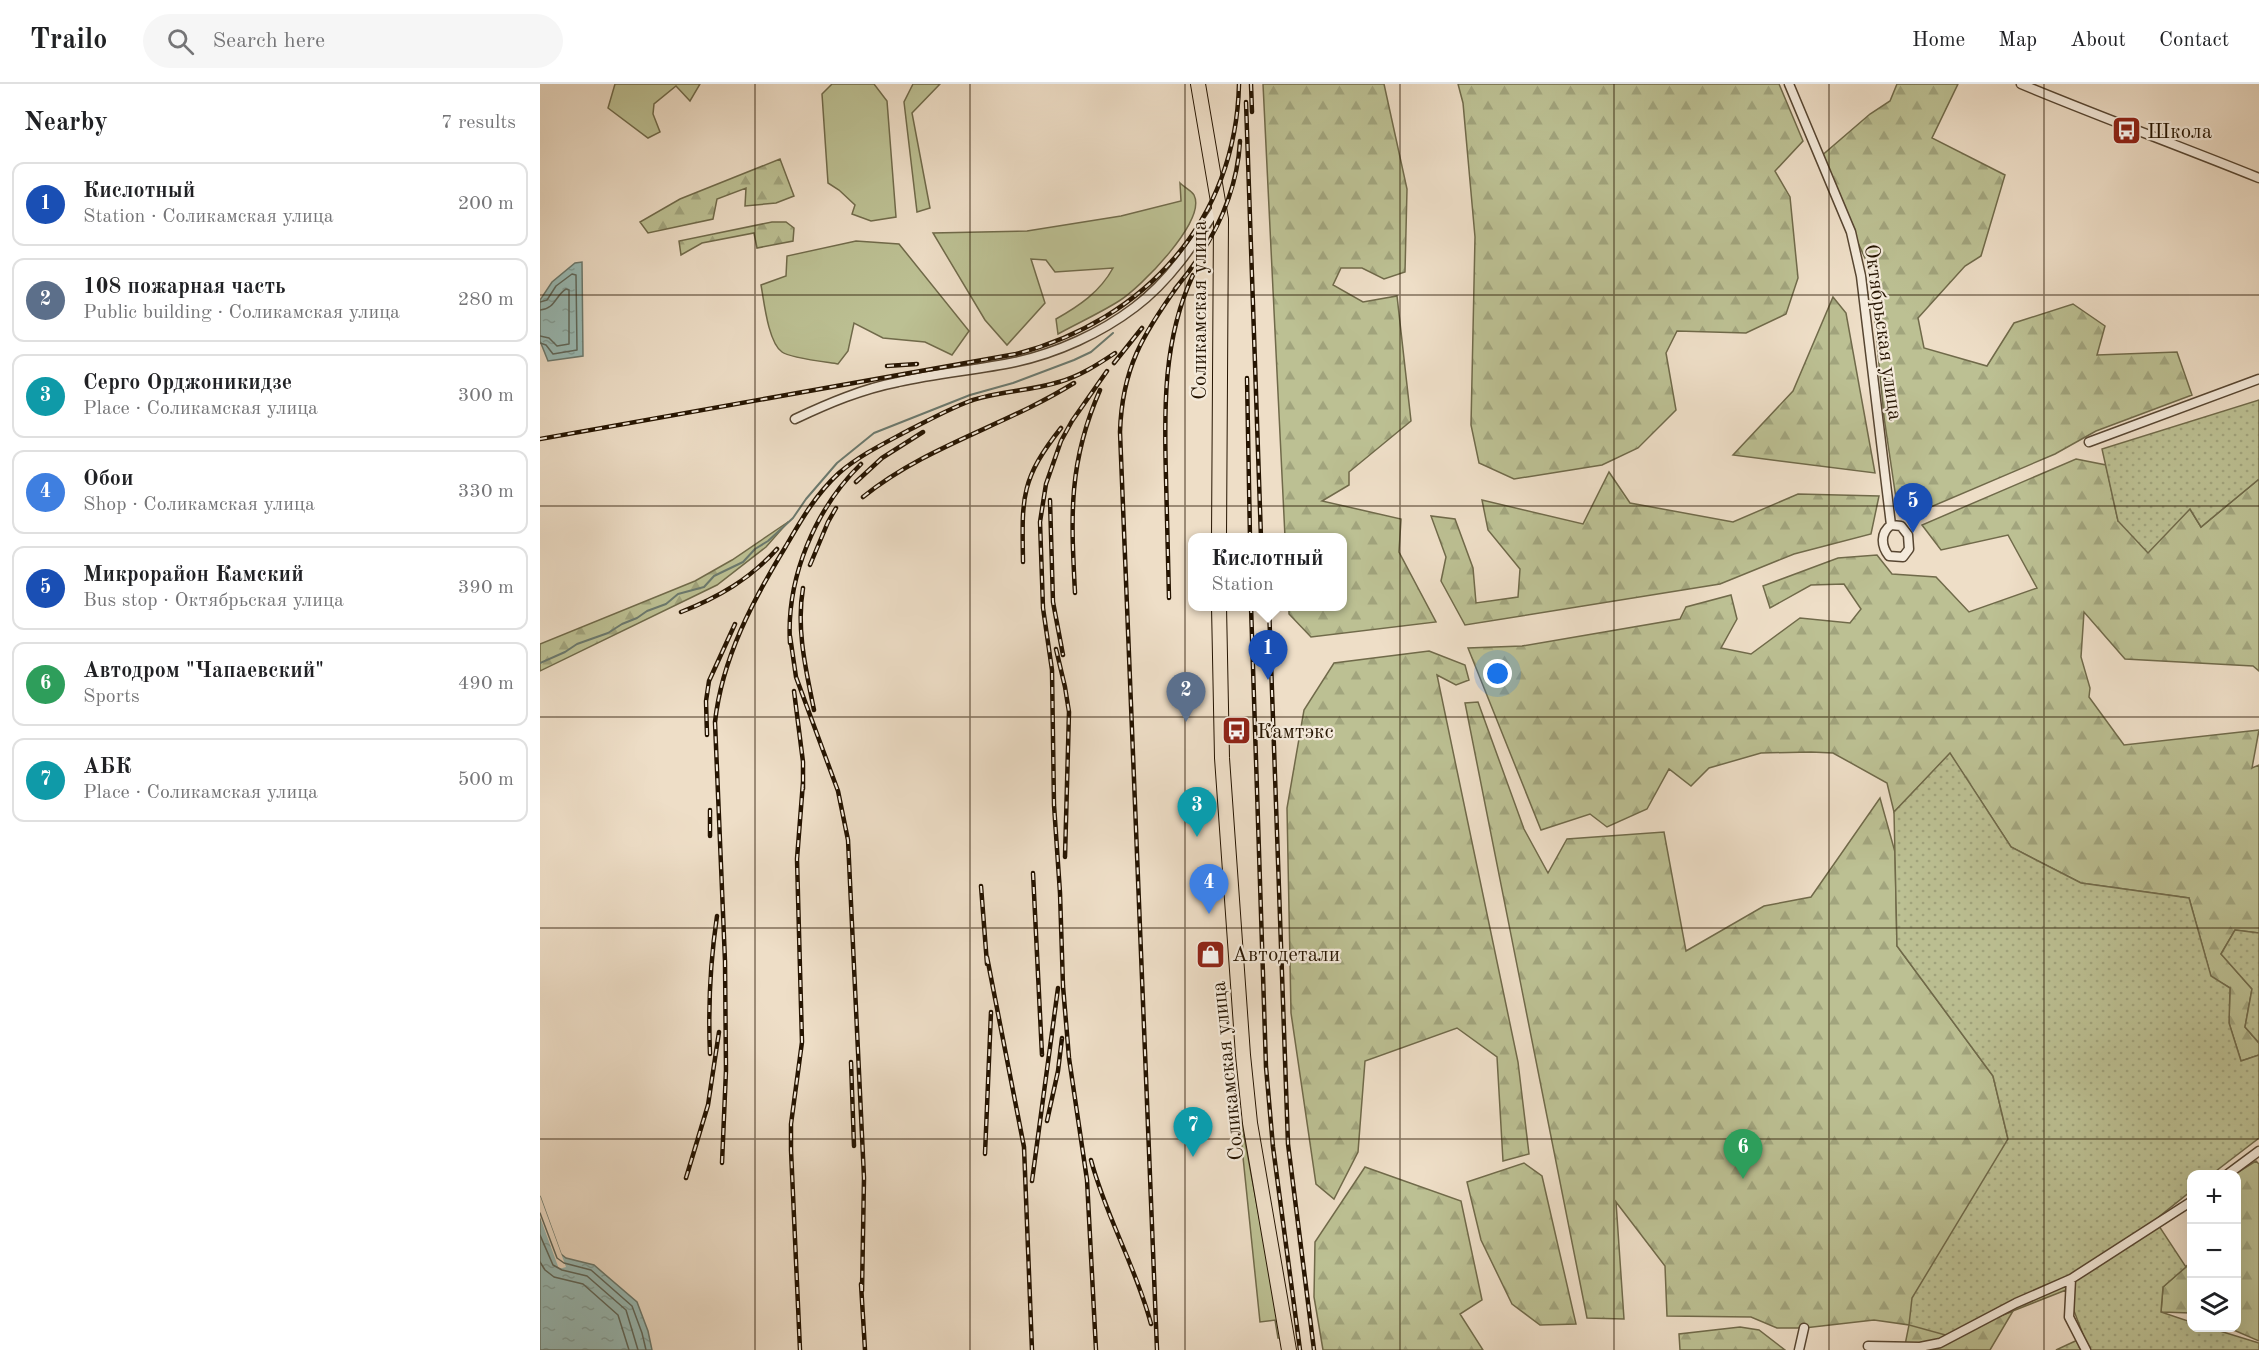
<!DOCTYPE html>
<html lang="en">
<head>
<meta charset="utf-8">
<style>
	body { margin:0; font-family:"Old Standard TT",serif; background:#f6f6f6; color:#202124 }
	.controls { position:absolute; right:18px; bottom:18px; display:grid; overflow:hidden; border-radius:12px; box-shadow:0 6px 24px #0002 }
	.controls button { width:54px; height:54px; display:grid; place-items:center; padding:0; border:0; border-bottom:2px solid #e0e0e0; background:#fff; color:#202124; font:30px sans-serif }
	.you { position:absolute; left:958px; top:590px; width:21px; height:21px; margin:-15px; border:4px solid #fff; border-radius:50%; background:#1a73e8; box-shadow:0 0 0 9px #1a73e833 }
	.badge { display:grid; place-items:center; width:39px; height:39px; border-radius:50%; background:#8f2418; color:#fff; font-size:20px; font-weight:700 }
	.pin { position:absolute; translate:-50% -50px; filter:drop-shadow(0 2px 3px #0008) }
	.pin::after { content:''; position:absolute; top:32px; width:21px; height:18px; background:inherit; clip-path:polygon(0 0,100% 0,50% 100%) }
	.popup { position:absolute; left:648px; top:449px; width:159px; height:78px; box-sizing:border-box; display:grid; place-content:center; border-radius:12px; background:#fff; filter:drop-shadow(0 2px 4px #0005); font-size:20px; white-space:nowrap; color:#757577 }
	.popup b { font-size:22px; color:#202124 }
	.popup::after { content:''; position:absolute; left:50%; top:100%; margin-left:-12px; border:12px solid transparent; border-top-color:#fff }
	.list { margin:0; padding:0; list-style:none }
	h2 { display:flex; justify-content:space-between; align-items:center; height:78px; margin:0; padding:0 24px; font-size:26px }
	h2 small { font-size:20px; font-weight:400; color:#757577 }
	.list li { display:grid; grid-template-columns:39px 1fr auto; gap:18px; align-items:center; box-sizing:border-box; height:84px; margin:0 12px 12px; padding:0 12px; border:2px solid #e0e0e0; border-radius:12px }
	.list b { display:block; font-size:22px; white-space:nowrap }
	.list p { margin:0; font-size:20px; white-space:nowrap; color:#757577 }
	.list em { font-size:20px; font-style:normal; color:#757577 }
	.icon { flex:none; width:33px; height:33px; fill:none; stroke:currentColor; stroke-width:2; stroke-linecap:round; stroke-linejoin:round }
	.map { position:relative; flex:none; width:1719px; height:1266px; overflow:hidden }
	header { display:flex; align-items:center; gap:36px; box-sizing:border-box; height:84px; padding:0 30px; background:#fff; border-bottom:2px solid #e0e0e0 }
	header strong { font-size:28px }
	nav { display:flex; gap:33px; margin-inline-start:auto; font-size:21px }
	.search { width:420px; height:54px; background:#f6f6f6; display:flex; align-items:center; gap:15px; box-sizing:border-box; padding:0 21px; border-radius:33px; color:#757577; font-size:22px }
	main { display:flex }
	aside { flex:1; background:#fff }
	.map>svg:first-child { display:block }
	.grass { fill:#bcc093; stroke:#706a4a; stroke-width:1.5 }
	.forest { fill:url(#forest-firs); stroke:#706a4a; stroke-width:1.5 }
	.garden { fill:url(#garden-dots); stroke:#706a4a; stroke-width:1.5 }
	.water { fill:url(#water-ripples); stroke:#6b796e; stroke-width:1.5 }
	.pier { fill:#eedec7 }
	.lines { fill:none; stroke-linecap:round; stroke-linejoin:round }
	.shore { stroke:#5f685c; stroke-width:1.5 }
	.stream { stroke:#6b796e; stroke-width:2 }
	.street-casing { stroke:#574632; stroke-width:11 }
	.primary-casing { stroke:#251401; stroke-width:16 }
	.street { stroke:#f4eadb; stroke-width:8 }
	.primary { stroke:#eedec7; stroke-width:14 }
	.rail-casing { stroke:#251401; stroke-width:4.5 }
	.rail { stroke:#f4eadb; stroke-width:2; stroke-dasharray:7; stroke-linecap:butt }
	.grid { fill:none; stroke:#251401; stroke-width:1.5; stroke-opacity:0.55 }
	.labels { text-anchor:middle; stroke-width:4.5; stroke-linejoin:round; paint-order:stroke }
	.poi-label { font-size:21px; fill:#251401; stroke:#f4eadb; text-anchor:start }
	.street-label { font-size:21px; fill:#251401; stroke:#f4eadb }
</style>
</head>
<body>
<header>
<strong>Trailo</strong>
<div class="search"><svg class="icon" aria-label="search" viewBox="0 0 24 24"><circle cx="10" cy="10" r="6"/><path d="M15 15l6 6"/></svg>Search here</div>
<nav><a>Home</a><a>Map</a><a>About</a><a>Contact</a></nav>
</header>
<main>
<aside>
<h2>Nearby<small>7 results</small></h2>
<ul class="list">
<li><span class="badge" style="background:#1a4fb4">1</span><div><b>Кислотный</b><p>Station · Соликамская улица</p></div><em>200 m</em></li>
<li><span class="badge" style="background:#5c6f8a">2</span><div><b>108 пожарная часть</b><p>Public building · Соликамская улица</p></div><em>280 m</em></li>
<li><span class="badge" style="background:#0f9aa8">3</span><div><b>Серго Орджоникидзе</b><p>Place · Соликамская улица</p></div><em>300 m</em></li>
<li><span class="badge" style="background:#3f7fe0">4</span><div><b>Обои</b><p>Shop · Соликамская улица</p></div><em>330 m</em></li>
<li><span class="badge" style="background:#1a4fb4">5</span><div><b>Микрорайон Камский</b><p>Bus stop · Октябрьская улица</p></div><em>390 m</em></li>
<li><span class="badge" style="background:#2e9e5b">6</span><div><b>Автодром &quot;Чапаевский&quot;</b><p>Sports</p></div><em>490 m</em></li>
<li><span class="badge" style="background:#0f9aa8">7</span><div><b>АБК</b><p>Place · Соликамская улица</p></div><em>500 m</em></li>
</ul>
</aside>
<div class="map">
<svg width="1719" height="1266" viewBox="0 0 1719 1266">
	<defs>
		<pattern id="forest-firs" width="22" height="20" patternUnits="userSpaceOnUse" patternTransform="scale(1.5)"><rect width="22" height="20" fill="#bcc093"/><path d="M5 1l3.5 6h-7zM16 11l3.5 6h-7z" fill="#a1a47d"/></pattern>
		<pattern id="garden-dots" width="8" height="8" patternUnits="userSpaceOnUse" patternTransform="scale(1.5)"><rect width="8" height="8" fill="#bcc093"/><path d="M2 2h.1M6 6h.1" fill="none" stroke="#a1a47d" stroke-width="1.8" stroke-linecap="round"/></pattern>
		<pattern id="water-ripples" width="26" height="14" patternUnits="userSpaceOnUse" patternTransform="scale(1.5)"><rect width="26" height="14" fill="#99bcb7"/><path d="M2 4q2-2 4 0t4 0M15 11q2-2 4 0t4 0" fill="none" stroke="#84a19c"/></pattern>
	</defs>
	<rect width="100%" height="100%" fill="#eedec7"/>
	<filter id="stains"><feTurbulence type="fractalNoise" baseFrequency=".00333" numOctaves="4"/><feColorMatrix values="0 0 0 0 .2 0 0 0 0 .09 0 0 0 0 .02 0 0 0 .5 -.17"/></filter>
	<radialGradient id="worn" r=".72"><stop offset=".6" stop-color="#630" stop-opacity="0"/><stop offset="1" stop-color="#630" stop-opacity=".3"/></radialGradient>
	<path class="grass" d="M75,0h85l-10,17 -14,-15 -22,18 -1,10 7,18 -12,6 -40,-30z
		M292,0h42l13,17 9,116 -25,4 -19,-7 3,-9 -16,-15 -11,-7 -6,-89z
		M373,0h27l-28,29 18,95 -13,4 -13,-110z
		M640,99c4,4 12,8 14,12 13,26 -54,93 -75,106 -19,12 -41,22 -61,33l-2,-15c23,-13 44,-27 57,-51l-58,4 -9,-12 -15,-1 14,44 -38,42 -22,-25 -52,-87 94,-2 94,-15 60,-15z
		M316,157l43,3 70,87 -17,24 -27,-13 -42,-4 -29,-15 -6,28 -10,13c-12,-2 -48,-6 -56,-12 -14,-10 -18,-51 -21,-67l25,-9 1,-20z
		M697,1015l45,239h-4l-3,-18 -15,2z"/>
	<path class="forest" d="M723,0h121l23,105 -2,83 -21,7 -22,-11h-21l-8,17 30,17 34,-6 14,125 -62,51v13l-27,16 79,18 -2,33 37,70 -125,15 -22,-23v-7l54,-1v-68l-58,-1z
		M918,0h321l24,57 -28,30 15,26 8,81 -12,36 -40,19 -69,-2 -11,22 10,57 -38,38 -36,17 -88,14 -35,-16 -8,-38 4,-188 -12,-134z
		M1357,0h61l-26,54 73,37 -24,81 -16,10 -47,52 6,30 63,18 27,-43 59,-19 32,22 -8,29 80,-3 15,43 -96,36 -41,23 -129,55 -28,3 -14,-95 -14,-148 -51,-111 51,-44 20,-13z
		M240,75l14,37 -18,7 -31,3 1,-18 -29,11 -4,20 -65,14 -8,-11 40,-23z
		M232,138h14l8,6 -1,13 -36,7 -3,-15 -52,10 -21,12 -2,-14z
		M1293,213l13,16 29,160 -142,-18 60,-64z
		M1536,375l30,6 12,56 72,-12 11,18 58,-48v192l-6,-5 -128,-7 -41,-47 -3,45 9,31 -1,9 35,48 135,-15 -7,38 7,-3v168l-24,-3 -14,24 31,35 -7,38 14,16v12l-18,6 -12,-38 1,-35 -19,-11 -22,-79 -108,-15 -70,-36 -61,-93 -56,58 -7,-29 -54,-30 -22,-1 -50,1 -52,15 -18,18 -22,-17 -22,40 -40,18 -17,-13 -49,16 -73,-182 54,-2 158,-27 6,-12 45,-12 6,24 -16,29 30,6 49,-36 50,5 11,-14 -17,-25 -33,1 -41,23 -7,-22 75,-28 39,-3 15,19 44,3 33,35 68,-24 -29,-53 -67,15 -19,-25z
		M1069,388l21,31 103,19 65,-28 81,2 -8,38 -77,20 -74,30 -255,41 -24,-44 5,-24 -15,-41 24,3 18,49 3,35 42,-6 2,-28 -32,-39 -6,-30 101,24z
		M248,438l-22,25 -49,38 -177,86v-27l155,-63 37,-21z
		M889,567l36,14 4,15 -13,5 -19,-10 81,387 11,92 -26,7 -6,-104 -40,-29 -92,33 -7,91 -24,47 -18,-15 -25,-171 -4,-205 17,-98 30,-47z
		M938,618l46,127 24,44 19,-34 97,-7 22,119 78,-45 47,-9 69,-99 15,54 2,94 96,130 15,63 -59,197 64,-25 -23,39h-86l5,-25 -35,-5 -70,8h-27l-26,-11 -84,-1 -2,-50 -49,-64 8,117 -37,-1 -122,-615z
		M1716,1077l3,3v177l-30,-13h7l-1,-154z
		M984,1079l18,13 34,148 -36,1 -28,-21 -31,-64 -14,-58z
		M825,1083l96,34 21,99 -22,14 23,36h-160l-9,-53 1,-55z
		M1651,1178v51l-30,-1 2,-25z
		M1200,1243l19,3 26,20h-105l-1,-16z"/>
	<path class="garden" d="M1719,316v79l-58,48 -11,-18 -42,44 -30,-32 -16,-72z
		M1410,669l61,94 70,36 108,15 22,78 19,12 -1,35 12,38 18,-6v83l-47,36h-20l-1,17 -36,29 31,47 -23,20 -2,25 30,10 1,6h18l49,15v7h-203l28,-13 -18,-47 -117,46 -40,-11 3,-27 96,-159 -15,-63 -96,-130 -3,-134z
		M1695,846l24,3v110l-14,-16 7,-38 -31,-35z"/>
	<path class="water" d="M42,178l1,94 -35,5 -8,-20v-41l12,-18 23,-19z
		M0,1112l21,58 5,4 28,7 43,37 11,29 4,19h-112z"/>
	<path class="pier" d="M0,1112l26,71 -7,2 -19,-52z"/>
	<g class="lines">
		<path class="shore" d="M0,218l7,-2 9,-14 16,-12 4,1 1,75 -24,4 -7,-9 -6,-2
			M0,226c15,-1 15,-14 26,-21l3,1v54l-12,2 -8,-8 -9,-2
			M0,1129l17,45 7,5 27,7 41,36 10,27 4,17
			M0,1151l13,30 9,5 25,6 39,34 12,40
			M0,1178l5,8 9,7 29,7 35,31 11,35"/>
		<path class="stream" d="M0,579l25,-11 12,-8 31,-11 14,-9 15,-6 10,-7 19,-7 12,-10 26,-7 10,-11 29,-14 12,-13 13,-8 25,-23 13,-19 31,-36 37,-30 96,-38 43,-12 61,-23 17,-8 22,-19"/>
		<defs>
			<path id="street" d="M1249,0l62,148 10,44 30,249
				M1481,0c79,33 159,62 238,94
				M255,335c34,-16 67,-30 103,-37 39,-9 79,-12 117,-20 42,-9 86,-29 120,-55 36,-27 60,-65 84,-102
				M1549,358l170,-63
				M1351,441l10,1 7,9 1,14 -6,8 -14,-1c-8,-10 -9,-23 2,-31z
				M1688,1090l31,-23
				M1531,1195l-2,38 17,33
				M1328,1262l52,1 20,-4 76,-40 55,-24 121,-78
				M1259,1266l5,-22"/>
			<path id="primary" d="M658,0l23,135 -2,319
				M679,522l3,152 21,297 7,68 39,227"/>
		</defs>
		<use href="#street" class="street-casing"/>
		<use href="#primary" class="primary-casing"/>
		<use href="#street" class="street"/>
		<use href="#primary" class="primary"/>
		<defs>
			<path id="rail" d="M711,0l1,28
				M706,18l15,436
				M635,205c36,-43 62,-91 65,-148
				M574,279l28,-35
				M347,282l30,-2
				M707,294l3,160
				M0,355l476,-85c130,-34 220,-134 223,-270
				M316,398l26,-24 41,-26
				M323,413c63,-51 142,-71 211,-114
				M510,416l3,102 10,53
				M483,478c-1,-64 -3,-82 38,-134
				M270,481l18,-43 8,-14
				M263,504c-7,41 3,82 11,122
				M535,509c-4,-77 -7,-130 25,-203
				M629,514c-1,-40 -2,-80 -3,-120 -2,-69 -3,-139 27,-203
				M711,522l15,461 7,80 27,203
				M729,522l19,538 26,206
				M141,528c38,-15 69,-33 96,-63
				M250,552l6,41 42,114 10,49 16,338 -2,113
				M250,559c-4,-65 25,-134 71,-179
				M516,565l9,38 4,25 -4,145
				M254,607l9,71v27
				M167,651l-1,-34 3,-20 26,-57
				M170,726v26
				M493,789l9,182
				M441,802l6,78
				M447,873l37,190 8,203
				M170,970c-2,-47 0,-91 7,-138
				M311,978l3,84
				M507,1037l11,-50 4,-33
				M445,1070l6,-142
				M551,1076c15,57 45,107 60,164
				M182,1079l4,-93 -1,-109 -10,-239c7,-64 38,-122 71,-176 15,-26 30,-52 53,-73 21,-18 46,-30 70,-43 20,-10 40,-21 61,-29 29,-10 60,-10 89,-19 21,-6 38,-17 56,-29
				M146,1094l22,-73 11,-73
				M492,1097l26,-193
				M321,1200l4,66
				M260,1266l-9,-200v-26l11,-82 -5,-183 6,-77
				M556,1266l-9,-170 -18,-122 -6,-72 -3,-93 -6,-88 -2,-135 -9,-62 -3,-86 6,-38 15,-43 11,-20 35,-50
				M617,1266l-37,-918c2,-64 23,-98 59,-148"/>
		</defs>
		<use href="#rail" class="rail-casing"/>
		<use href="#rail" class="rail"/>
	</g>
	<path class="grid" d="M215,0v1266M430,0v1266M645,0v1266M860,0v1266M1074,0v1266M1289,0v1266M1504,0v1266M0,211h1719M0,422h1719M0,633h1719M0,844h1719M0,1055h1719"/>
	<defs>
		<symbol id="bus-square" viewBox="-11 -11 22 22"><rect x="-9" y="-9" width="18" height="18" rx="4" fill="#8f2418" stroke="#f4eadb"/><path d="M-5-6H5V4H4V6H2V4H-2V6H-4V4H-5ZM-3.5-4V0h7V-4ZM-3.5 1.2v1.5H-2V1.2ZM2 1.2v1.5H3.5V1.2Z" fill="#fff"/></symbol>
		<symbol id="shop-square" viewBox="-11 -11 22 22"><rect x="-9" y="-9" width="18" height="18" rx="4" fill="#8f2418" stroke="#f4eadb"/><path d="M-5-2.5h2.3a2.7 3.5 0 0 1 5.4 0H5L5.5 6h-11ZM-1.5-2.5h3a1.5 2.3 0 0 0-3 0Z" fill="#fff"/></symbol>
	</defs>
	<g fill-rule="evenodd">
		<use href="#bus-square" x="1570" y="30" width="33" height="33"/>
		<use href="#bus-square" x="680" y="630" width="33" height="33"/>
		<use href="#shop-square" x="654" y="854" width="33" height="33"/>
	</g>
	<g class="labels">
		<g class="poi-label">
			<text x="1607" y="54">Школа</text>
			<text x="717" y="654">Камтэкс</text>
			<text x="692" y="877">Автодетали</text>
		</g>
		<g class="street-label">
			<text transform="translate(659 226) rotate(-90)" y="7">Соликамская улица</text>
			<text transform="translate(1344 248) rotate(82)" y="7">Октябрьская улица</text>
			<text transform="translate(687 987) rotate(-96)" y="7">Соликамская улица</text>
		</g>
	</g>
	<rect width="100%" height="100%" filter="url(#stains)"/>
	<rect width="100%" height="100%" fill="url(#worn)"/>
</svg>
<div class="controls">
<button>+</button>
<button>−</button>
<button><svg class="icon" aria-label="layers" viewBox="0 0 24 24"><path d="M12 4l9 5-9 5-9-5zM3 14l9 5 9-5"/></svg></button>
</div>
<div class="you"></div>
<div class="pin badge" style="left:728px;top:596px;background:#1a4fb4">1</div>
<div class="popup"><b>Кислотный</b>Station</div>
<div class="pin badge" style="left:646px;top:638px;background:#5c6f8a">2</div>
<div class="pin badge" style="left:657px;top:753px;background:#0f9aa8">3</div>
<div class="pin badge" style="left:669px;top:830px;background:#3f7fe0">4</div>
<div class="pin badge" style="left:1373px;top:449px;background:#1a4fb4">5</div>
<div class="pin badge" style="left:1203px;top:1095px;background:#2e9e5b">6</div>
<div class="pin badge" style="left:653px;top:1073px;background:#0f9aa8">7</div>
</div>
</main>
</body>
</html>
